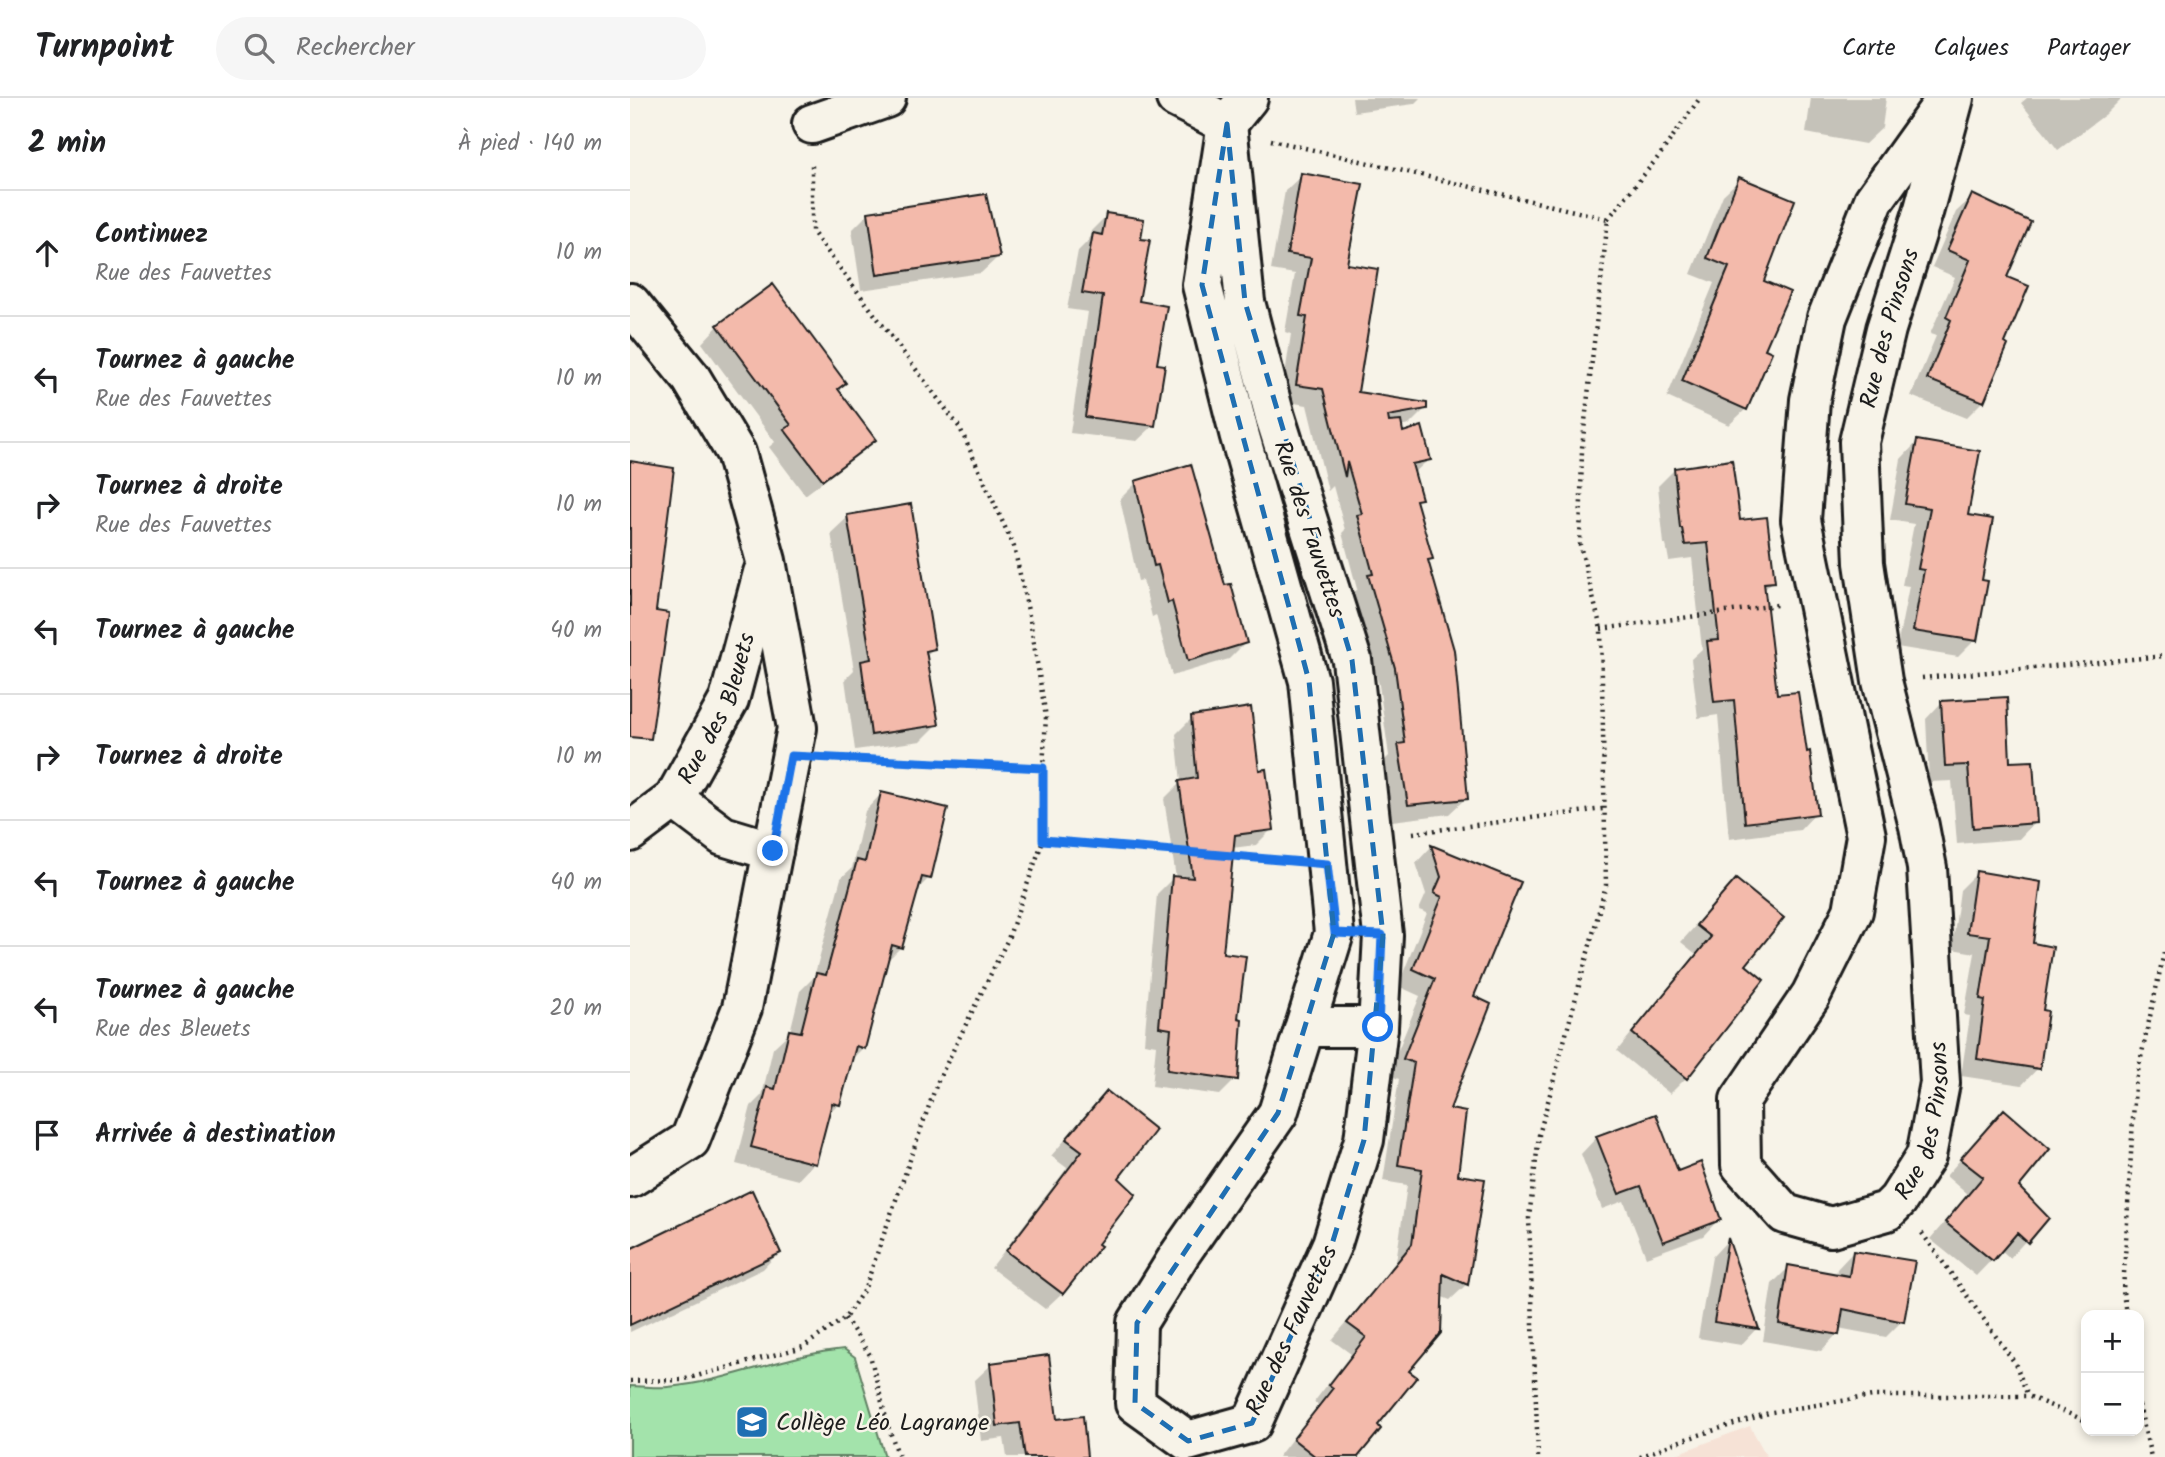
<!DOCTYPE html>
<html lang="fr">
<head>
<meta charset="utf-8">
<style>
	body { margin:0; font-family:Kalam,sans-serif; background:#f6f6f6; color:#202124 }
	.controls { position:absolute; right:21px; bottom:21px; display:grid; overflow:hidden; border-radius:14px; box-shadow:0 4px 10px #0003 }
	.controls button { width:63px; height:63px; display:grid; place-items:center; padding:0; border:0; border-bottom:2px solid #e0e0e0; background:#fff; color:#202124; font:35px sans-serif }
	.stop { position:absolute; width:21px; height:21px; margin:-16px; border:5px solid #1a73e8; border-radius:50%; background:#fff }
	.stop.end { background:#1a73e8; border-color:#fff; box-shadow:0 2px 7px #0008 }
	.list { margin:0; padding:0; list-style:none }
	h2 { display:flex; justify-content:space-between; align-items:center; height:91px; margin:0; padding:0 28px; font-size:30px }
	h2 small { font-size:23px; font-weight:400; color:#757577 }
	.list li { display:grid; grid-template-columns:46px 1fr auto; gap:21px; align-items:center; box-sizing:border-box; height:126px; padding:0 28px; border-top:2px solid #e0e0e0 }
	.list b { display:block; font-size:26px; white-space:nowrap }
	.list p { margin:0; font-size:23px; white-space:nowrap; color:#757577 }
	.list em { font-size:23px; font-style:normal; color:#757577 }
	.icon { flex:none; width:38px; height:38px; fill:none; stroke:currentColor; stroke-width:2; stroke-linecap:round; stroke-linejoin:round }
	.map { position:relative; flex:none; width:1535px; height:1359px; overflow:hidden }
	header { display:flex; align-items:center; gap:42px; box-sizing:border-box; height:98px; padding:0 35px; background:#fff; border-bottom:2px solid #e0e0e0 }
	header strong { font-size:33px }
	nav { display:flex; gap:38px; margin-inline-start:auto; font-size:24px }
	.search { width:490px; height:63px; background:#f6f6f6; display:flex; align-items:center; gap:18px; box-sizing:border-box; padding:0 24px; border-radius:38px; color:#757577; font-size:26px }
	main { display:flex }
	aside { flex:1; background:#fff }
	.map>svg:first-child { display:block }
	.built { fill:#f6e2d6 }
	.green { fill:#a3e3ab; stroke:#608064; stroke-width:2 }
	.shadow { fill:#0003 }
	.building { fill:#f3baab; stroke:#1c1c1c; stroke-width:2 }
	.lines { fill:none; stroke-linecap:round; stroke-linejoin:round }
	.minor-casing { stroke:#1c1c1c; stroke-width:44 }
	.path { stroke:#1c1c1c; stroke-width:4.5; stroke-dasharray:2 5; stroke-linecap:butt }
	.minor { stroke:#f7f3e8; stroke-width:38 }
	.route { stroke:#1a73e8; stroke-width:9 }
	.marked { fill:none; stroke:#1f6fb2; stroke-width:5; stroke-dasharray:14 9; stroke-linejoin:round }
	.labels { text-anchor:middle; stroke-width:5; stroke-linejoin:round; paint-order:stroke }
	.street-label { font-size:24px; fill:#1c1c1c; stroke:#f7f3e8 }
	.poi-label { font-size:24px; fill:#1c1c1c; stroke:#f7f3e8; text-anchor:start }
</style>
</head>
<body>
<header>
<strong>Turnpoint</strong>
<div class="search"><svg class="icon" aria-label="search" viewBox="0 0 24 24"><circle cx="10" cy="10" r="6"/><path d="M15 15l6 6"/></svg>Rechercher</div>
<nav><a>Carte</a><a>Calques</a><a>Partager</a></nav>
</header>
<main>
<aside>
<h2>2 min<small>À pied · 140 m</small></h2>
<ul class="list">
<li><svg class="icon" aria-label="ahead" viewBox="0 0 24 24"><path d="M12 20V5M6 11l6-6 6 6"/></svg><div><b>Continuez</b><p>Rue des Fauvettes</p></div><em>10 m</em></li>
<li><svg class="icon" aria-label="left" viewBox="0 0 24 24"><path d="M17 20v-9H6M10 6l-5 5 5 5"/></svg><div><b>Tournez à gauche</b><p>Rue des Fauvettes</p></div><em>10 m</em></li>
<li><svg class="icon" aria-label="right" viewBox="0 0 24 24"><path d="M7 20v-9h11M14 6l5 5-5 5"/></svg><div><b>Tournez à droite</b><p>Rue des Fauvettes</p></div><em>10 m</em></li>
<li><svg class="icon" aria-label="left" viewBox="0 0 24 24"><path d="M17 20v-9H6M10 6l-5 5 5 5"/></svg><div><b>Tournez à gauche</b></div><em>40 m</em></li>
<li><svg class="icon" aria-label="right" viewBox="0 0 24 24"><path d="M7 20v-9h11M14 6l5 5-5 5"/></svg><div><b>Tournez à droite</b></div><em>10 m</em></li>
<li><svg class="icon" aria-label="left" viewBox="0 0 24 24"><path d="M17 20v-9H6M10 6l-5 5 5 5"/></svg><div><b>Tournez à gauche</b></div><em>40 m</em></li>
<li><svg class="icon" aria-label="left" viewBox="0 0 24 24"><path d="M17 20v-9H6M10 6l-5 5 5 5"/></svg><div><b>Tournez à gauche</b><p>Rue des Bleuets</p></div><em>20 m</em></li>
<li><svg class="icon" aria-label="arrive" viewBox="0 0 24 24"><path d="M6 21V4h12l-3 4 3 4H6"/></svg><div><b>Arrivée à destination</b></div></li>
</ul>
</aside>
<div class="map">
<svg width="1535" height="1359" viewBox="0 0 1535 1359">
	<rect width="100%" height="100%" fill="#f7f3e8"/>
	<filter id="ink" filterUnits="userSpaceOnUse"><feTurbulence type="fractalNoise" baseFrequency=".0143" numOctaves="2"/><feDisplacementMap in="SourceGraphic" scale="14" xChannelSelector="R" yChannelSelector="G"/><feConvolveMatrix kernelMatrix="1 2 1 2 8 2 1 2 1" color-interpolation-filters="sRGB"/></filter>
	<g filter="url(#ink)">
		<path class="built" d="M1120,1328l17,31h-98z"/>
		<path class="green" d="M214,1251l11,8 30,100h-255v-71c12,0 26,2 38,1 60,-5 116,-32 176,-38z"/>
		<path class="shadow" d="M722,0h68l-6,6 -60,8z
			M1181,0h75l-4,30 -17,16 -59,-11z
			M1397,0h95l-16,16 -48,36 -37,-47z
			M672,77l43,90 11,129 70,14 -17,17 -9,2 1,7 28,25 -16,15 7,24 -5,5 16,55 -4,4 39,236 -17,16 -57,7 -9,-59 6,-6 -10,-71 -27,-92 5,-4 -15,-56 3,-3 -12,-44 -5,5 -21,-86 -26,-4 10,-67 -6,-2 10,-58 -24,-4 14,-79z
			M1110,81l21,103 2,67 -17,60 -17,16 -62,-28 47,-114 -23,-9 32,-79z
			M1343,98l32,82 -2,66 -20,57 -17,17 -55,-22 25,-60 -6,-2 25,-57 -23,-10 24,-55z
			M239,115l129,44 -17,16 -120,17 -9,-60z
			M477,117l32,26 -2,62 18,62 -1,60 -17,16 -67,-8 18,-121 -21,-3 11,-58 11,-11 2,-9z
			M88,228l118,64 38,50 -17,16 -52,39 -36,-48 6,-5 -73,-99z
			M1287,344l49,74 14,66 -5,58 -17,17 -61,-10 12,-61 -7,-1 12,-61 -24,-4 11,-61z
			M1045,371l64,53 34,59 -10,10 12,105 41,117 -16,17 -71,9 -11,-124 -20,3 -7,-59 11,-10 -10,-91 -23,3 -3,-17h-2l-6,-58z
			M506,385l88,104 21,56 -16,16 -57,17 -16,-61 -4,2 -9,-37 -5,1 -18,-82z
			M218,419l85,132 -8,8 12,68 -16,16 -66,9 -10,-71 9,-9 -23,-137z
			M1312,604l66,62 27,58 -16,17 -62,5 -5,-63 -23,1 -3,-63z
			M562,620l66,54 14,57 -16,16 -24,3 -10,107 14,124 -16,16 -68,-9 4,-41 -12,-2 13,-149 16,-16h3l-12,-79 17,-17 -5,-48z
			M251,696l48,84 -13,13 -15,56 -15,15 -23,86 -13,13 -12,43 -11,11 -13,48 -16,17 -62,-16 15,-58 11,-11 11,-47 17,-16 10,-41 14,-14 27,-99 11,-10 13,-57z
			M801,749l88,36 -47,114 -24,113 19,174 -17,16 -10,-4 -33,76 -51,85h-78l40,-52 -4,-3 37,-48 -19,-14 64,-78 11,-77 -24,-4 16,-102 -11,-4 32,-79 -22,-10 29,-73 -8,-3 7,-16 -10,-31z
			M1347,775l54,72 10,67 -3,56 -16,17 -61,-9 9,-60 -6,-1 11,-62 -23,-4 8,-59z
			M1090,800l23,67 -57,113 -16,16 -53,-43 79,-97 -15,-12z
			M461,1012l25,69 -54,114 -17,16 -54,-41 76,-100 -16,-12z
			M1358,1030l28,59 30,31 -36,40 -9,-8 -25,26 -46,-37 38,-44 -22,-19z
			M967,1039l80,37 42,45 -16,17 -57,21 -22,-56 -22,8 -21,-55z
			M1097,1143l30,87 -16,17 -43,-7 14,-81z
			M0,1153l149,1 -16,17 -133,63z
			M1223,1154l49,69 -16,16 -48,-9 -1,6 -16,17 -58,-10 9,-57 17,-17 47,8 1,-6z
			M361,1267l65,55 30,37h-79l-3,-19 -23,3 -7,-60z"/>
		<path class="building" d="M671,75l62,11 -16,80 31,5 -20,123 69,11v6l-39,7 1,6 12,-1 2,11 19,-6 9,34 -19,4 10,35 -6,1 17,59 -5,1 26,90 14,149 -60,6 -10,-61 7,-1 -10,-75 -27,-93 5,-1 -16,-59 5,-1 -15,-52 -2,15 -22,-88 -27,-4 11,-68 -7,-1 11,-58 -24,-4z
			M1109,79l56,23 -31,81 26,11 -25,57 7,3 -25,58 -65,-29 47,-114 -22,-9z
			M356,96l14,63 -123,18 -9,-63z
			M1342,96l59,28 -24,55 22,9 -24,57 3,2 -24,57 -57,-23 24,-59 -5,-3 24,-57 -23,-10z
			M476,115l38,6 -3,20 9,1 -11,61 28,5 -10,58 8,1 -10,61 -70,-9 18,-121 -21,-3 11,-60 9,2z
			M143,186l73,99 -8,6 38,51 -53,40 -39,-51 7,-4 -74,-100z
			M1287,342l63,11 -12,64 25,4 -11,61 6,1 -11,60 -64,-10 11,-61 -6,-1 12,-61 -25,-4z
			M1102,362l8,60 27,-3 8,65 -11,1 13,111 21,-2 9,60 3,-1 8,63 -73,9 -11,-123 -20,2 -7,-61 12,-1 -11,-97 -23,2 -3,-17h-2l-6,-60z
			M0,363l44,7 -18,143 13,2 -18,126 -21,-2z
			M561,366l34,121 6,-1 16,59 -59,18 -16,-60 -4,2 -10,-38 -4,1 -19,-85z
			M281,406l24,145 -9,2 13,74 -68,10 -10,-74 10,-2 -24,-144z
			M1377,599l3,65 23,-1 4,62 -64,5 -5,-63 -23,1 -4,-65z
			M621,609l8,63 7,-1 8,61 -39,5 -12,118 23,3 -8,62 4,1 -4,61 -71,-10 4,-41 -12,-2 13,-151 21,2 -14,-97 18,-3 -6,-62z
			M251,694l67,16 -17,71 -9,-2 -20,71 -10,-3 -27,104 -9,-3 -16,59 -8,-2 -16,61 -65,-17 16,-60 8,2 14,-59 12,2 15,-59 10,2 31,-115 8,2z
			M801,747l90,37 -47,114 17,8 -41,105 16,3 -8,63 27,4 -17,106 -25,-11 -2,59 -32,38 8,6 -39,48 3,4 -23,28h-42l-23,-18 40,-51 -4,-3 37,-48 -19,-14 65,-79 10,-75 -24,-4 16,-102 -11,-4 32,-80 -22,-10 29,-72 -8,-4 7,-16z
			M1346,773l65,11 -8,61 20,4 -10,63 5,1 -8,58 -63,-10 8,-59 -5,-1 10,-63 -23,-3z
			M1106,781l48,39 -38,47 18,15 -77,99 -55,-46 79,-96 -15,-12z
			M477,993l49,39 -37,48 17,16 -38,50 3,2 -38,48 -57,-43 76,-100 -16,-12z
			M1374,1011l46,40 -31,38 30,31 -21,25 -11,-10 -24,28 -48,-39 38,-45 -23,-18z
			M1026,1016l22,57 23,-9 20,58 -58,22 -22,-56 -22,8 -23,-58z
			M122,1092l29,63 -151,72v-76z
			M1098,1140l31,91 -45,-7z
			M1223,1153l62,10 -11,61 -61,-13 -4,26 -60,-11 9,-59 61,11z
			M419,1257l8,64 26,-3 4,41h-62l-5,-34 -23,3 -7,-63z"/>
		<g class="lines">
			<defs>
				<g id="minor">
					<path d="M546,0l51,26 21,-26"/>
					<path id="s1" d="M1317,0l-73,102 -47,118 -17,82 -9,120 65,316 -13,75 -42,84 -71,105 1,65 44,49 46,13 56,-16 11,-11 28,-44 14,-73 -13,-215 -8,-42 -37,-145 -18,-118 -5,-121 27,-113 38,-120 30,-111"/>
					<path d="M182,26l74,-26"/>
					<path d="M597,26l18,178 30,115 77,243 31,275 -5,92 -14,113 -32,104 -80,179 -64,18 -53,-38 2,-80 43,-69 98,-141 56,-180 -25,-252 -70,-248 -37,-148z"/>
					<path d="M0,205l61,75 45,75 30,108 31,167 -55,280 -52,132 -60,38"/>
					<path d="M44,701l49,37 50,15"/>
					<path id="s2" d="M0,734l44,-33 55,-99 34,-127"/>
					<path d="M675,929h73"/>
				</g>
			</defs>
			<use href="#minor" class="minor-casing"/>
			<path class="path" d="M641,42l337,79 -26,229 -2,97 21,84 5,256 -67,250 -10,83 9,239
				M978,121l51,-63 41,-58
				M971,531l176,-24
				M1292,580l243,-22
				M204,660l209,10
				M783,735l190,-24
				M413,742l242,21
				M1292,1135l93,130 13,33
				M1496,1217l-3,-24 12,-206 30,-137
				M215,1220l25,37 18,71 11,31
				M0,1283l52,-1 121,-33 42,-29 20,-30 72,-205 71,-144 35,-99v-72l3,-51 -16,-97 -16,-73 -54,-119 -148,-197v-67
				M1509,1307l12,52
				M1479,1333h9
				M1010,1359l37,-15 95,-30 101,-16h155l58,25"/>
			<use href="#minor" class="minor"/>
		</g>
	</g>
	<g class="lines" filter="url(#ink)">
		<path class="route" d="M143,753l18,-95 252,12v72l284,24 8,69 47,2 -4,92"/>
	</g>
	<path class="marked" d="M597,26l18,178 107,358 31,275 -19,205 -32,104 -80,179 -64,18 -53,-38 2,-80 141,-210 56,-180 -25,-252 -107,-396z"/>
	<defs>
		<symbol id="school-square" viewBox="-11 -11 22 22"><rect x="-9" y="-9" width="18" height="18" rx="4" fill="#1f6fb2" stroke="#f7f3e8"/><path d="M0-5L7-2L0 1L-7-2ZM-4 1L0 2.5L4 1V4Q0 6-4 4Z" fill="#fff"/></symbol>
	</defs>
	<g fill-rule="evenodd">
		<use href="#school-square" x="103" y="1305" width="38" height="38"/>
	</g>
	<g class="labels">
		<g class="street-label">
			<text dy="8" stroke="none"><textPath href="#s1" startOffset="2221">Rue des Pinsons</textPath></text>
			<text transform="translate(680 431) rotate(72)" y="8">Rue des Fauvettes</text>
			<text dy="8" stroke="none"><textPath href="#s2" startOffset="156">Rue des Bleuets</textPath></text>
			<text dy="8" stroke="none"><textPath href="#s1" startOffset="1414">Rue des Pinsons</textPath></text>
			<text transform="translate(661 1232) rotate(-65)" y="8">Rue des Fauvettes</text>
		</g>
		<g class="poi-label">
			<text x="146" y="1332">Collège Léo Lagrange</text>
		</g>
	</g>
</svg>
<div class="controls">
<button>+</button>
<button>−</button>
</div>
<div class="stop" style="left:748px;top:929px"></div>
<div class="stop end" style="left:143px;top:753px"></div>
</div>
</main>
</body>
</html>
